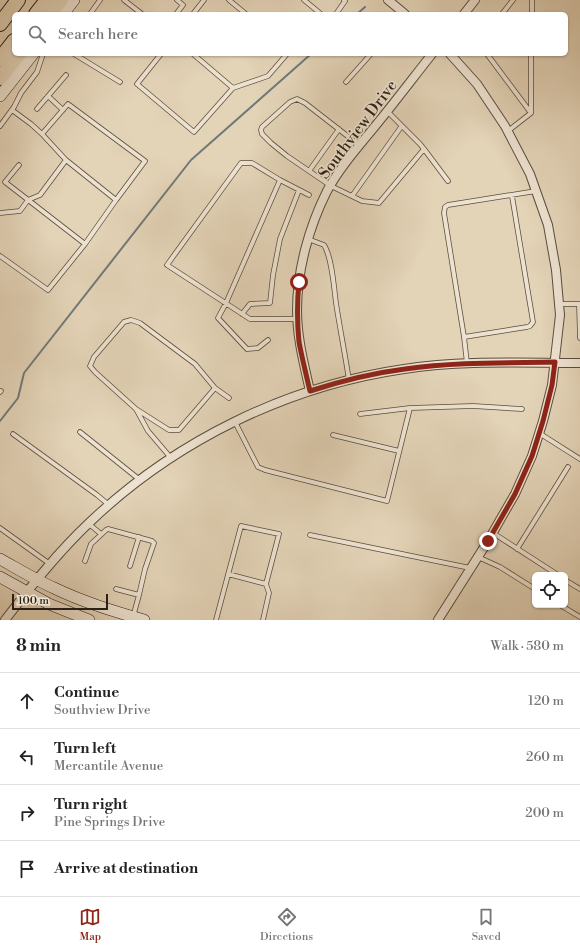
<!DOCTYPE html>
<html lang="en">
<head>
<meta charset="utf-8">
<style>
	body { margin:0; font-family:"Libre Bodoni",serif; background:#f6f6f6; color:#222 }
	.controls { position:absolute; right:12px; bottom:12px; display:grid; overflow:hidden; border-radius:6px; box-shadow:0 1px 3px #0004 }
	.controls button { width:36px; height:36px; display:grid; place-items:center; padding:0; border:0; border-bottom:1px solid #e0e0e0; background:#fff; color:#222; font:20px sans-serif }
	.scale { position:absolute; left:12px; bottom:10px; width:96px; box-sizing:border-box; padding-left:4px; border:2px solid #2d2015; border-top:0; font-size:11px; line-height:14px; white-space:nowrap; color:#2d2015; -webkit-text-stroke:3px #ede2d0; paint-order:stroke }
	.stop { position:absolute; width:12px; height:12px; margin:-9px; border:3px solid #8f2418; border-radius:50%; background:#fff }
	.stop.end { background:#8f2418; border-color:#fff; box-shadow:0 1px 4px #0008 }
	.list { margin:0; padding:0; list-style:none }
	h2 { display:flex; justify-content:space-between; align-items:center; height:52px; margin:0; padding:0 16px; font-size:17px }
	h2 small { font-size:13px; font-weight:400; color:#767676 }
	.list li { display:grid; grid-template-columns:26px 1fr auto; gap:12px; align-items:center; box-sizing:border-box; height:56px; padding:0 16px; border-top:1px solid #e0e0e0 }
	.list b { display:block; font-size:15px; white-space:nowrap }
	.list p { margin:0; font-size:13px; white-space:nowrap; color:#767676 }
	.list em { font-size:13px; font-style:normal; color:#767676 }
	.icon { flex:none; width:22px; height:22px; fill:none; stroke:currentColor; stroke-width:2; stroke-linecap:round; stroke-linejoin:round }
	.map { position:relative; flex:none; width:580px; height:620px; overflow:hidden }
	.search { position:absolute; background:#fff; box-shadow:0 1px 3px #0004; left:12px; right:12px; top:12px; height:44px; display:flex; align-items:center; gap:10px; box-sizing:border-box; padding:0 14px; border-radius:6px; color:#767676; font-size:15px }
	.sheet { height:276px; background:#fff }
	nav { display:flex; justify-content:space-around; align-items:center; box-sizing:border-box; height:56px; border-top:1px solid #e0e0e0; background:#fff; font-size:11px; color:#767676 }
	nav a { display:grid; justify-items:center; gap:2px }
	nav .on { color:#8f2418 }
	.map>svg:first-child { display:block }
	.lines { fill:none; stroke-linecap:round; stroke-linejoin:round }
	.stream { stroke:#707979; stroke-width:2 }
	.lane-casing { stroke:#5a4d3e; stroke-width:5.5 }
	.street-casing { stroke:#5a4d3e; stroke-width:10 }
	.secondary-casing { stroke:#2d2015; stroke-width:12 }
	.highway-casing { stroke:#2d2015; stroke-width:16 }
	.lane { stroke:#ede2d0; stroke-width:4 }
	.street { stroke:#ede2d0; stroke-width:8 }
	.secondary { stroke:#ede2d0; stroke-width:11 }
	.highway { stroke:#e3d3b7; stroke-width:14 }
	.route { stroke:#8f2418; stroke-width:5 }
	.labels { text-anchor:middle; stroke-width:3.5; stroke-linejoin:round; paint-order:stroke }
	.street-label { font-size:16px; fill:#2d2015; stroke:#ede2d0 }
</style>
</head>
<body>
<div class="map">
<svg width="580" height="620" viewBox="0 0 580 620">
	<rect width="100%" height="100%" fill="#e3d3b7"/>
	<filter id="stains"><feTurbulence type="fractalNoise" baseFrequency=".005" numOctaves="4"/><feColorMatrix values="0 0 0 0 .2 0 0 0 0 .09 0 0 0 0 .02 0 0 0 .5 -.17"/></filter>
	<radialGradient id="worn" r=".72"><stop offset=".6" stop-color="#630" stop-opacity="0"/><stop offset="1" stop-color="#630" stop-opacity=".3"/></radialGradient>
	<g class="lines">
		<path class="stream" d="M357,14l8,-7
			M0,421l18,-23 6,-25 167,-213 120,-106"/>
		<defs>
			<path id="lane" d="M124,0l18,14
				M229,0l17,14
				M304,0l17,14
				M90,14l10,-14
				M176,14l7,-9 -6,-5
				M193,14l11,-14
				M336,14l9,-13 -1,-1
				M502,14l11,-14
				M532,14v-14
				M74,54l46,28
				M161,54l-24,30 57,48 39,-44 -40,-34
				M487,54l44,59 -23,18
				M346,82l25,-28
				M233,88l35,-12 19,-22
				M48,96l15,14
				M37,109l29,-34
				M12,110l19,14 11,10 24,26 50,40 -31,44 -80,-62 14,-17
				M531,113v-59
				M0,126l14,-19 7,-14 16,-21 6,-18
				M42,134l26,-30 77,57 -29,39
				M359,145l-54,-42 -8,-4 -7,3 -28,25 -1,3 1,4 9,9 16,13 44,30 31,15 17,2 45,-54 -4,-5 -33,-33
				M424,149l24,32
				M309,171l30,-42
				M280,180l29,15
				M352,196l49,-69
				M0,213l20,-2 8,-11 12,-5 26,-35
				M308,239l16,6c8,12 10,43 12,58 4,26 9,51 13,77
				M0,256l48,34 37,-46
				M559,304h21
				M579,304l1,34
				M242,314l8,-10 20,-1 3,-28 7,-36 19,-49
				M464,337l-20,-124 1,-6 3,-2 88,-14
				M268,340l-10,8 -11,1 -29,-31 8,-15 54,-123 -28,-17h-11l-74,102 83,54h47
				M467,363l-3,-26 63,-10 3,-1 3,-4 -21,-126
				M215,388l14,10
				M0,391h1l-1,1
				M136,409l33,21h10l36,-42 -20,-24 -55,-41 -9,-3 -7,2 -30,35 -4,9 5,6 41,37 12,22 23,27
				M360,414l50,-6
				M235,422l23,45 7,3 122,31 23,-93 63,-2 49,3
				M80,432l60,48
				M539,433l41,26
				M13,434l84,61 12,10
				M333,435l66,16
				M89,524l12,10
				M0,528l50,36
				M493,533l65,42
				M310,535l160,33
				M517,549l51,-82
				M478,557l22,10 35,22
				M85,561l6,-17 15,-14 2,-1 44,12 2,2 -9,26 -6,26
				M130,566l9,-29
				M565,580l15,9
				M116,589l23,6 -6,22
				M560,605l20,12
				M216,620l25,-94 38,8 -13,50 -38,-10
				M263,620l6,-27 -3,-9"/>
			<path id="street" d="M388,0l17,14
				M464,14l11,-14
				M310,391c-6,-27 -13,-53 -13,-81 0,-40 12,-83 30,-119 13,-24 32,-45 49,-66 19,-23 37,-47 56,-71
				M5,620c26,-34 53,-68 85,-98 85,-81 197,-136 314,-153 58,-9 117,-6 176,-6
				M438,620l50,-79 16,-28 11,-19 17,-38 11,-35 9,-36 8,-70 -4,-45 -8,-45 -18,-51 -25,-48 -28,-42 -27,-30"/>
			<path id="secondary" d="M63,14l11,-14
				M0,96l33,-42
				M0,559c18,10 36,21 54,29 29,14 59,23 90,32
				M0,577l49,27 40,16"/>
			<path id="highway" d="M36,14l11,-14
				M50,14l11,-14
				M0,24l18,-24
				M0,59l14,-18
				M0,78l19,-24"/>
		</defs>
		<use href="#lane" class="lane-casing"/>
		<use href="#street" class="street-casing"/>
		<use href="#secondary" class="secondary-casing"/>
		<use href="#highway" class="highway-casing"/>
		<use href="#lane" class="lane"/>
		<use href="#street" class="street"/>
		<use href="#secondary" class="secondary"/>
		<use href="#highway" class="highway"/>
	</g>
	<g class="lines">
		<path class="route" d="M299,282c-2,20 -2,40 0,60 3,16 7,32 11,49 31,-10 63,-18 95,-22 50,-7 100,-6 150,-7l-3,23 -9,36 -11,35 -17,38 -27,47"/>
	</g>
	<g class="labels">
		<g class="street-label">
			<text transform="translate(357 129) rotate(-53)" y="6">Southview Drive</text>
		</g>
	</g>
	<rect width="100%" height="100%" filter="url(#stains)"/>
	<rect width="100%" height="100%" fill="url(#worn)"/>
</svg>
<div class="controls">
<button><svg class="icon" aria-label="locate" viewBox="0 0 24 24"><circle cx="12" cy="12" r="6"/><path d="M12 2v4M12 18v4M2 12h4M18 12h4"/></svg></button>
</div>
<div class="scale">100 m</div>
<div class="stop" style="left:299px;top:282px"></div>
<div class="stop end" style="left:488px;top:541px"></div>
<div class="search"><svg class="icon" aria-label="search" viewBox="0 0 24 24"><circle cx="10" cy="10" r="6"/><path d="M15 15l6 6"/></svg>Search here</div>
</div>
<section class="sheet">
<h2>8 min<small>Walk · 580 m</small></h2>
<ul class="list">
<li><svg class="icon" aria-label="ahead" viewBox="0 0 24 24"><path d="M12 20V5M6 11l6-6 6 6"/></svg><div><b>Continue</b><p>Southview Drive</p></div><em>120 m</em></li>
<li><svg class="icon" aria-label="left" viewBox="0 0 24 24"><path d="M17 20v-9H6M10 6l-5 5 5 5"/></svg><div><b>Turn left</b><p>Mercantile Avenue</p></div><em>260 m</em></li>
<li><svg class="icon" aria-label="right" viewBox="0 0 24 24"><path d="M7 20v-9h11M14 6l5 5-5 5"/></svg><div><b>Turn right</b><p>Pine Springs Drive</p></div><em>200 m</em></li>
<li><svg class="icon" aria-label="arrive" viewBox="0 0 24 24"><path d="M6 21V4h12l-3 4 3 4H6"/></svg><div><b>Arrive at destination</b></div></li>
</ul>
</section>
<nav>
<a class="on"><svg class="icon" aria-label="map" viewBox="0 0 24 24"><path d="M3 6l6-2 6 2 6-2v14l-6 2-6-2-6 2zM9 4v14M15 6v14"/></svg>Map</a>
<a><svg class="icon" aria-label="directions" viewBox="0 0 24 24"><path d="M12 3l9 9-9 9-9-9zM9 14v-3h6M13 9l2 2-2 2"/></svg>Directions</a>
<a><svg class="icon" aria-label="saved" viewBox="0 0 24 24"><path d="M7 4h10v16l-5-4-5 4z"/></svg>Saved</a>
</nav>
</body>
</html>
